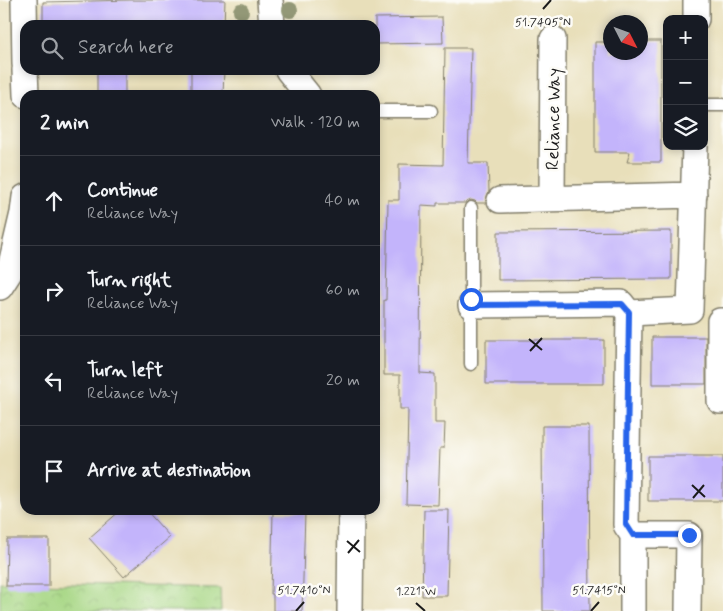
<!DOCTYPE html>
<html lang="en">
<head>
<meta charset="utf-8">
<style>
	body { margin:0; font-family:Mynerve,sans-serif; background:#20242c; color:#f1f3f6 }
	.controls { position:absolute; right:15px; top:15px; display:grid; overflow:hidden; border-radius:10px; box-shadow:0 2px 8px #0003 }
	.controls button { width:45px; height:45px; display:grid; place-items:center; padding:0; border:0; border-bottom:1px solid #363941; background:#171b24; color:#f1f3f6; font:25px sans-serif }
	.compass { position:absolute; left:603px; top:15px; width:45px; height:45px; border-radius:50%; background:#171b24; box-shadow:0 2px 8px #0003; rotate:132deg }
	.stop { position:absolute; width:15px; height:15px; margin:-11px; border:4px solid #2563eb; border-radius:50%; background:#fff }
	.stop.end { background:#2563eb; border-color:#fff; box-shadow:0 1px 5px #0008 }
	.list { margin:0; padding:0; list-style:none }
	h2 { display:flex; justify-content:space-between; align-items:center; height:65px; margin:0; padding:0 20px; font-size:21px }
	h2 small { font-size:16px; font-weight:400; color:#9ea1a6 }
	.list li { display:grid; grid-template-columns:32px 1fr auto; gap:15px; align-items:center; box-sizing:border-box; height:90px; padding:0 20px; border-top:1px solid #363941 }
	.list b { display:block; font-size:19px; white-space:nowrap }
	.list p { margin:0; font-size:16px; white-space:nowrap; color:#9ea1a6 }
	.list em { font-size:16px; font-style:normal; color:#9ea1a6 }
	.icon { flex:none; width:28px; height:28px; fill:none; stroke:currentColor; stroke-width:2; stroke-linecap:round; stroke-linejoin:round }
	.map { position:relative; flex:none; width:723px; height:611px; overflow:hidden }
	.search { position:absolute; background:#171b24; box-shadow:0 2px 8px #0003; left:20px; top:20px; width:360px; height:55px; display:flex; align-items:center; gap:12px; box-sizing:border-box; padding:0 18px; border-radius:15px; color:#9ea1a6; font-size:19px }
	.panel { position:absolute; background:#171b24; box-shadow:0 2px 8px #0003; left:20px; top:90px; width:360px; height:425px; border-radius:15px }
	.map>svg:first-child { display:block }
	.park { fill:url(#park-crowns); stroke:#627a50 }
	.building { fill:#c3b4fb }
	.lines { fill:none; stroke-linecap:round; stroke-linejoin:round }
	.service-casing { stroke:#827e6b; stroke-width:15 }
	.minor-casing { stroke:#827e6b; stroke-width:28 }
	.service { stroke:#fff; stroke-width:12 }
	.minor { stroke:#fff; stroke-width:25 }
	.tree { fill:#939877 }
	.route { stroke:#2563eb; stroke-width:6 }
	.ticks { fill:none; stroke:#1c1c1c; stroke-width:2 }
	.labels { text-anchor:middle; stroke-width:5; stroke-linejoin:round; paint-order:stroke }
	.street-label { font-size:18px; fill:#1c1c1c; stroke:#fdfcf7 }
	.ticks-label { font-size:12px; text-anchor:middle; fill:#1c1c1c; stroke:#fdfcf7; stroke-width:5; stroke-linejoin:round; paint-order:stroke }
</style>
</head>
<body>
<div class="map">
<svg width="723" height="611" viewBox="0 0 723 611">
	<defs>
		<pattern id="park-crowns" width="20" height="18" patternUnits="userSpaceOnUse" patternTransform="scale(1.25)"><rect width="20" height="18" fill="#a7d785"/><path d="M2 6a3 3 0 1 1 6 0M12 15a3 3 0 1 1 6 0" fill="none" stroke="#8fb872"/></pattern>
	</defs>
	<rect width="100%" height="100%" fill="#fdfcf7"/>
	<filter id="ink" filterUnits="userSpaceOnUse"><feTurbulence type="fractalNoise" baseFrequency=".02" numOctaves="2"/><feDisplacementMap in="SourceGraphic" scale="10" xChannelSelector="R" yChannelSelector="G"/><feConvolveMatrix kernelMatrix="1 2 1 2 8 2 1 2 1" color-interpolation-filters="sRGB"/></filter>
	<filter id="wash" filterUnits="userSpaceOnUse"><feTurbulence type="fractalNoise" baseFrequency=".0096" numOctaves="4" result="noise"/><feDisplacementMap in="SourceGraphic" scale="20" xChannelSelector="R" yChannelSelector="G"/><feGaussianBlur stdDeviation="1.12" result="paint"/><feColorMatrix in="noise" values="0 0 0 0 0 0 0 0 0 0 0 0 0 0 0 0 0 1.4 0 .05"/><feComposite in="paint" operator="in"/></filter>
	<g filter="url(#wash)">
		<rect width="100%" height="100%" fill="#e8dfba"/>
		<path class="park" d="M0,582l220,6 1,23h-221z"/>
		<g id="blocks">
			<path class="building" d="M131,0h94l-1,25h-181v-23z
				M442,17l1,26 -68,1v-26z
				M640,41h21v121h-34l3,-10h-35v-110h15v10h30z
				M445,48h26l-3,115h20l1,28 -3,9v3h-9l-2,-2 -4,-1 -6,3h-28v3l-16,-1 -1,168 15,1v49h10l-1,25h-4l-2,57 -32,-1 2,-95h-8v-34h-16v-75h2l2,-100h11v-36l44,1z
				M97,70h28v25h-28z
				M191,70h33l-1,25h-32z
				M671,231v48l-173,1v-48z
				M652,337h54v47h-54z
				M486,340h118v44h-118z
				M542,426h47l1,185h-47z
				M648,456h75v45h-75z
				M121,510h25l24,27 -46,40 -35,-39z
				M424,510h25l-2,86h-25z
				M273,512l32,1 -3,98h-29v-17h-2z
				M7,539h42v47h-43z"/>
		</g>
	</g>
	<g filter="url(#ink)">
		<use href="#blocks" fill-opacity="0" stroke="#827e6b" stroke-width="1"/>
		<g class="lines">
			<defs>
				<path id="service" d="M704,105h19
					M375,111h56
					M471,364v-156"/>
				<path id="minor" d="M24,0l1,64
					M270,0l2,25
					M696,19v-19
					M25,70l1,25
					M288,70l20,25
					M552,198l1,-159
					M500,200l194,-5
					M0,287l9,-14 14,-60 2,-16
					M471,305l150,-2 8,10 61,-3 5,-164
					M629,313l-3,212 7,10v76
					M723,321h-3v80h3
					M633,535h56l-1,76
					M350,611l1,-101"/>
			</defs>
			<use href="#service" class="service-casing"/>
			<use href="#minor" class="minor-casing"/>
			<use href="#service" class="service"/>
			<use href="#minor" class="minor"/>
		</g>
		<g class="tree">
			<circle cx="290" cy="10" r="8"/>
			<circle cx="241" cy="11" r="8"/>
		</g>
	</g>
	<g class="lines" filter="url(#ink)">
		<path class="route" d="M471,299v6l151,-1 7,8 -3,212 7,11h56"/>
	</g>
	<path class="ticks" d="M543,9l8,-9M529,339l13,11M530,351l12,-13M692,485l13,12M693,498l11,-13M347,541l13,11M348,553l11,-13M416,603l9,8M296,611l8,-9M591,611l8,-9"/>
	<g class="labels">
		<g class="street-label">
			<text transform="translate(553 119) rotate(-89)" y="6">Reliance Way</text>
		</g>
	</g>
	<g class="ticks-label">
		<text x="543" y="26">51.7405°N</text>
		<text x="304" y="594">51.7410°N</text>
		<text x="599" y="594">51.7415°N</text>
		<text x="416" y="595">1.221°W</text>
	</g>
</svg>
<div class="controls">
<button>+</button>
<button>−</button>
<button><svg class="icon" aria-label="layers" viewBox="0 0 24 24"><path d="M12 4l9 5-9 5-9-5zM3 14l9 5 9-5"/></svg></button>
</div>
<svg class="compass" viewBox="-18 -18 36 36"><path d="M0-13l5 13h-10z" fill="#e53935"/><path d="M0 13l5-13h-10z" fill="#9ea1a6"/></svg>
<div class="stop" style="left:471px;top:299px"></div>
<div class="stop end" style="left:689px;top:535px"></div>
<div class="search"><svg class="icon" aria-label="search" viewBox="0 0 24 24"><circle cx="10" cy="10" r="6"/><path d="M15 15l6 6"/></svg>Search here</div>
<section class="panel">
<h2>2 min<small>Walk · 120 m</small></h2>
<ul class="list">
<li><svg class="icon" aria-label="ahead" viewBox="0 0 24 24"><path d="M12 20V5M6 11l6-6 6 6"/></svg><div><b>Continue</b><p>Reliance Way</p></div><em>40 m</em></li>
<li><svg class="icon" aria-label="right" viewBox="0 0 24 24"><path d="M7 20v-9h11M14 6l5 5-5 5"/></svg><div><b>Turn right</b><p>Reliance Way</p></div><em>60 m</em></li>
<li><svg class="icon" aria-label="left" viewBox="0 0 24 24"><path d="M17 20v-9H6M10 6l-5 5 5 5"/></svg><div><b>Turn left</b><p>Reliance Way</p></div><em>20 m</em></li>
<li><svg class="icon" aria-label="arrive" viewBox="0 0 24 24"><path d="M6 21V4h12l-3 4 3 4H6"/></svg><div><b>Arrive at destination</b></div></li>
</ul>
</section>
</div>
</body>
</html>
